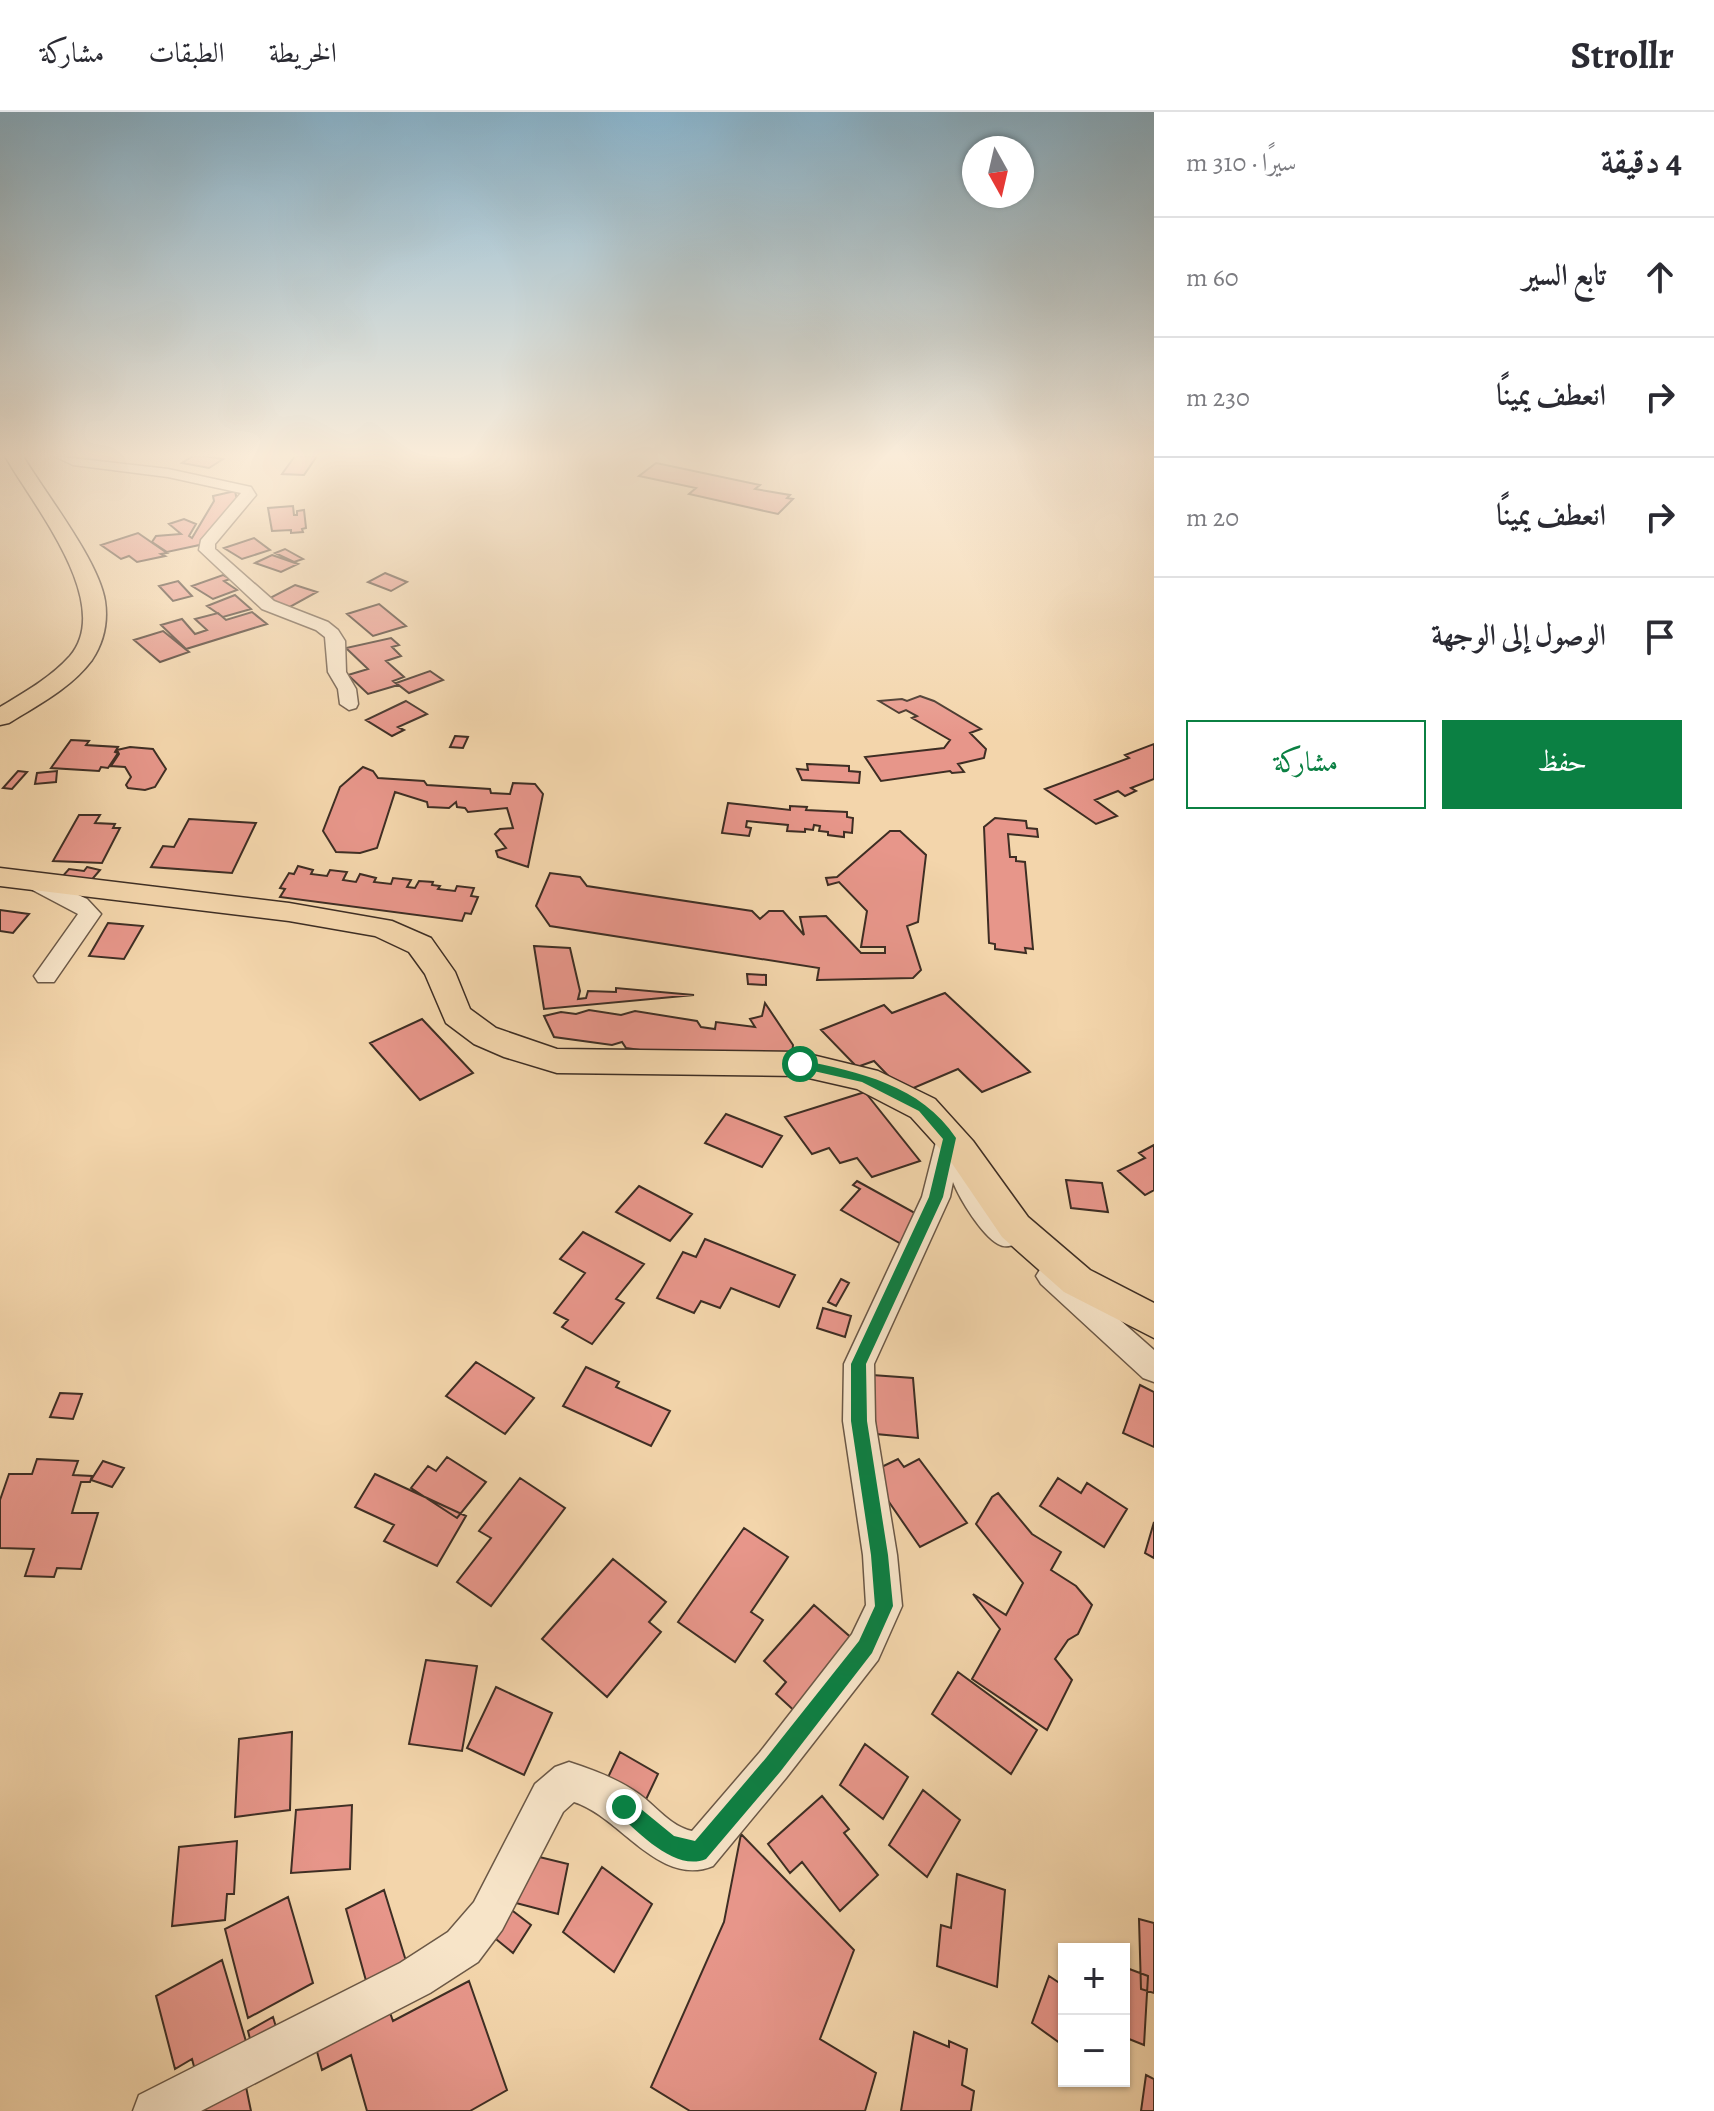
<!DOCTYPE html>
<html lang="ar">
<head>
<meta charset="utf-8">
<style>
	body { margin:0; font-family:Alegreya,Amiri,serif; background:#f7f7f7; color:#2b2b33; direction:rtl }
	.controls { position:absolute; right:24px; bottom:24px; display:grid; overflow:hidden; border-radius:0px; box-shadow:0 2px 6px #0004 }
	.controls button { width:72px; height:72px; display:grid; place-items:center; padding:0; border:0; border-bottom:2px solid #e1e1e2; background:#fff; color:#2b2b33; font:40px sans-serif }
	.compass { position:absolute; left:962px; top:24px; width:72px; height:72px; border-radius:50%; background:#fff; box-shadow:0 2px 6px #0004; rotate:172deg }
	.stop { position:absolute; width:24px; height:24px; margin:-18px; border:6px solid #0b8043; border-radius:50%; background:#fff }
	.stop.end { background:#0b8043; border-color:#fff; box-shadow:0 2px 8px #0008 }
	.list { margin:0; padding:0; list-style:none }
	h2 { display:flex; justify-content:space-between; align-items:center; height:104px; margin:0; padding:0 32px; font-size:34px }
	h2 small { font-size:26px; font-weight:400; color:#7c7c81 }
	.list li { display:grid; grid-template-columns:52px 1fr auto; gap:24px; align-items:center; box-sizing:border-box; height:120px; padding:0 32px; border-top:2px solid #e1e1e2 }
	.list b { display:block; font-size:30px; white-space:nowrap }
	.list em { font-size:26px; font-style:normal; color:#7c7c81 }
	.actions { display:flex; gap:16px; padding:24px 32px }
	.actions a { flex:1; padding:18px 0; border:2px solid #0b8043; border-radius:0px; text-align:center; font-size:28px; color:#0b8043 }
	.actions .main { background:#0b8043; color:#fff }
	.icon { flex:none; width:44px; height:44px; fill:none; stroke:currentColor; stroke-width:2; stroke-linecap:round; stroke-linejoin:round }
	.map { position:relative; flex:none; width:1154px; height:1999px; overflow:hidden; direction:ltr }
	header { display:flex; align-items:center; gap:48px; box-sizing:border-box; height:112px; padding:0 40px; background:#fff; border-bottom:2px solid #e1e1e2 }
	header strong { font-size:38px }
	nav { display:flex; gap:44px; margin-inline-start:auto; font-size:28px }
	main { display:flex }
	aside { flex:1; background:#fff }
	.map>svg:first-child { display:block }
	.building { fill:#e7968a; stroke:#3e2e24; stroke-width:2 }
	.lines { fill:none; stroke-linecap:round; stroke-linejoin:round }
	.minor-casing { stroke:#6b5846; stroke-width:3 }
	.major-casing { stroke:#3e2e24; stroke-width:3 }
	.minor { fill:#f7e4c8; fill-rule:evenodd }
	.major { fill:#f3d5ab; fill-rule:evenodd }
	.route { fill:#0b8043 }
</style>
</head>
<body>
<header>
<strong>Strollr</strong>
<nav><a>الخريطة</a><a>الطبقات</a><a>مشاركة</a></nav>
</header>
<main>
<aside>
<h2>4 دقيقة<small>سيرًا · 310 m</small></h2>
<ul class="list">
<li><svg class="icon" aria-label="ahead" viewBox="0 0 24 24"><path d="M12 20V5M6 11l6-6 6 6"/></svg><div><b>تابع السير</b></div><em>60 m</em></li>
<li><svg class="icon" aria-label="right" viewBox="0 0 24 24"><path d="M7 20v-9h11M14 6l5 5-5 5"/></svg><div><b>انعطف يمينًا</b></div><em>230 m</em></li>
<li><svg class="icon" aria-label="right" viewBox="0 0 24 24"><path d="M7 20v-9h11M14 6l5 5-5 5"/></svg><div><b>انعطف يمينًا</b></div><em>20 m</em></li>
<li><svg class="icon" aria-label="arrive" viewBox="0 0 24 24"><path d="M6 21V4h12l-3 4 3 4H6"/></svg><div><b>الوصول إلى الوجهة</b></div></li>
</ul>
<div class="actions"><a class="main">حفظ</a><a>مشاركة</a></div>
</aside>
<div class="map">
<svg width="1154" height="1999" viewBox="0 0 1154 1999">
	<rect width="100%" height="100%" fill="#f3d5ab"/>
	<filter id="stains"><feTurbulence type="fractalNoise" baseFrequency=".0025" numOctaves="4"/><feColorMatrix values="0 0 0 0 .2 0 0 0 0 .09 0 0 0 0 .02 0 0 0 .5 -.17"/></filter>
	<radialGradient id="worn" r=".72"><stop offset=".6" stop-color="#630" stop-opacity="0"/><stop offset="1" stop-color="#630" stop-opacity=".3"/></radialGradient>
	<path class="building" d="M193,344h11l19,3 -14,9 -27,-5z
		M295,344h22l-13,19 -22,-1z
		M656,351l104,22 -5,4 35,6 -3,3 6,1 -15,15 -89,-20 7,-6 -57,-12z
		M235,379l4,18 -35,35 -37,8 -15,-10 4,-6 25,-2 -12,-10 15,-5 12,5 -7,12 3,2 22,-37 -1,-5z
		M293,394l1,9h3v-4l7,-1 2,18 -4,1 1,3 -12,1v-3l-19,1 -4,-23z
		M138,421l29,20 -6,1 4,2 -28,6 -8,-6 -8,3 -20,-14z
		M254,426l16,12 -28,9 -18,-11z
		M285,437l18,10 -9,3 -19,-9z
		M272,443l26,9 -17,8 -26,-9z
		M385,461l22,9 -16,9 -23,-9z
		M223,463l7,4 -6,2 13,9 -24,9 -21,-13z
		M178,469l14,15 -19,5 -14,-15z
		M295,473l22,7 -29,16 -22,-8z
		M235,483l16,14 -28,8 -16,-11z
		M379,492l27,22 -33,10 -26,-22z
		M252,500l15,12 -81,25 -25,-24 21,-6 13,15 12,-4 -12,-11 23,-6 8,7z
		M163,519l26,21 -29,10 -26,-22z
		M391,526l8,7 -7,2 9,9 -15,5 18,16 -11,4 5,4 -30,9 -20,-19 20,-6 -22,-21z
		M430,559l13,9 -34,13 -13,-10z
		M920,584l14,5 47,28 -11,4 16,16 -2,9 -26,6 6,8 -12,1 -2,-2 -69,10 -16,-24 79,-9 6,-8 -38,-22 5,-2 -11,-6 -7,3 -20,-12 23,-2 5,2z
		M406,589l21,13 -29,13 6,3 -12,6 -26,-16z
		M455,624l13,1 -5,11 -13,-1z
		M71,628l18,1 -3,4 32,2 -3,5 3,1 -10,15 -7,-1 -2,4 -48,-3z
		M1154,632v35l-23,9 5,3 -11,5 -7,-5 -23,9 22,16 -21,8 -51,-35 84,-31 -4,-3z
		M130,635l23,2 13,20 -11,18 -10,3 -17,-2 -2,-3 5,-8 -6,-10 -14,-1 8,-12 -2,-4z
		M807,652l42,2v5l11,1 -1,11 -57,-3 -5,-11 11,1z
		M363,655l10,4 5,7 46,3 3,4 63,4 1,4 19,1 3,-11 22,1 8,10 -15,73 -30,-10 -2,-6 10,-3 -11,-14 5,-5 13,-1 -6,-20 -39,4 -3,-4 -8,-1 -1,-5 -7,6 -21,-1 -1,-5 -32,-10 -18,56 -17,5 -24,-1 -13,-21 17,-44z
		M18,659l9,1 -15,17 -9,-1z
		M57,659l-1,11 -21,2 2,-11z
		M728,691l62,7v-4l17,1 -1,3 41,2v5l6,1 -1,15 -8,-1v5l-16,-2v-3l-9,-1 1,-5 -6,-1 -1,5 -8,-1v3l-18,-1 1,-6 -41,-4 -1,6 5,1 -2,8 -27,-3z
		M79,703h21l-5,8 20,1 -2,4h7l-18,35 -49,-2z
		M995,706l31,3 1,7 10,1 1,8 -30,-3 2,23h6v4l9,1 8,87 -8,-1 1,5 -31,-4v-5l-6,-1 -5,-116z
		M189,707l67,4 -24,50 -81,-6 12,-21 11,1z
		M890,719h10l26,24 -8,67 -11,4 14,44 -8,8 -96,2 2,-12 -269,-42 -14,-20 14,-33 30,4 7,9 165,25 8,8 9,-8h14l21,24 -4,-18 26,-1 35,37h24v-6h-24l6,-36 -28,-29 -11,3 -2,-7 11,-1z
		M298,754l15,4 -2,4 16,2 3,-6 17,2 -4,8 13,2 4,-8 16,4 -2,4 17,2 2,-6 18,2 -4,7 8,1 4,-7 14,1 -1,3 8,1 -2,3 17,2 2,-5 17,2 -3,8 7,1 -7,17 -6,-1 -3,8 -182,-24 5,-8 -5,-1 9,-15 5,1z
		M87,755l13,3 -11,13 -28,-5 8,-9 15,2z
		M0,798l29,4 -16,19 -13,-2z
		M108,811l35,3 -19,33 -35,-3z
		M534,834l36,2 10,43 -2,8 8,-1 2,-7 28,1v-4l78,7 -150,14z
		M747,862l19,1v10l-18,-1z
		M945,881l85,79 -48,20 -24,-23 -54,23 -30,-31 -17,6 -36,-37 63,-25 8,8z
		M765,891l28,42 -2,17 -95,-4 -70,-10 -4,-6 -10,3 -58,-8 -10,-21 17,-4 15,2 13,-4 32,5 14,-4 62,10 4,6 14,2 1,-7 39,5 -5,-8 12,-3z
		M422,907l51,54 -53,27 -50,-57z
		M865,980l55,69 -48,16 -15,-19 -17,5 -11,-15 -17,6 -27,-37z
		M726,1002l56,22 -20,31 -57,-24z
		M1154,1033v45l-9,5 -27,-24 27,-13 -6,-5z
		M1066,1068l36,3 6,29 -37,-4z
		M857,1069l67,37 -21,27 -62,-35 19,-21 -7,-4z
		M639,1074l53,28 -22,27 -54,-29z
		M583,1120l61,32 -28,35 8,4 -32,41 -30,-17 6,-7 -14,-7 31,-40 -25,-14z
		M705,1127l90,36 -16,32 -48,-19 -11,20 -19,-7 -7,12 -37,-15 26,-46 13,5z
		M841,1167l8,4 -13,23 -8,-4z
		M823,1196l28,8 -6,21 -28,-9z
		M476,1250l58,36 -29,36 -59,-38z
		M586,1255l33,15 -3,5 54,24 -19,35 -88,-40z
		M872,1263l41,3 5,60 -42,-4z
		M1140,1273l14,7v55l-31,-14z
		M60,1281l22,1 -9,25 -23,-2z
		M447,1345l39,25 -29,36 -46,-30 17,-22 8,5z
		M37,1347l41,2 -5,14 19,1 -2,6h-9l-9,31h26l-17,56 -24,-1 -3,9 -29,-1 9,-27 -34,-1v-48l9,-26h23z
		M898,1347l6,8 15,-8 48,64 -47,24 -51,-74z
		M103,1349l21,7 -12,19 -21,-7z
		M375,1362l91,42 -29,50 -53,-25 10,-16 -39,-18z
		M520,1366l45,30 -74,98 -34,-24 34,-44 -12,-7z
		M1058,1366l23,15 6,-10 40,26 -23,38 -64,-41z
		M998,1381l34,41 29,18 -10,18 25,16 16,19 -14,29 -10,6 -13,19 17,21 -25,50 -75,-51 28,-50 -27,-35 33,21 17,-32 -47,-59 16,-27z
		M1154,1410v36l-9,-5z
		M744,1416l44,29 -37,55 12,8 -28,42 -57,-40z
		M613,1447l53,43 -17,20 12,10 -54,65 -65,-58z
		M814,1493l41,36 -56,74 -23,-21 10,-12 -22,-21z
		M426,1548l51,6 -15,85 -53,-7z
		M958,1560l79,58 -26,44 -79,-60z
		M496,1575l56,26 -28,62 -57,-27z
		M292,1620l-2,78 -55,7 4,-78z
		M865,1632l43,33 -25,42 -43,-34z
		M620,1640l38,22 -17,36 -38,-22z
		M923,1678l37,30 -33,57 -38,-32z
		M822,1684l27,33 -5,4 34,42 -38,36 -38,-49 -12,11 -22,-29z
		M352,1693l-2,64 -59,4 5,-63z
		M741,1722l113,116 -34,89 56,34 -11,38h-175l-39,-24 73,-165z
		M237,1729l-3,53h-7l-2,26 -53,6 7,-79z
		M527,1742l41,10 -10,50 -42,-11z
		M602,1755l50,37 -38,68 -51,-40z
		M957,1762l48,16 -8,97 -60,-21 4,-41 10,3z
		M384,1778l26,84 -40,21 -24,-86z
		M288,1785l25,86 -65,35 -23,-89z
		M509,1796l22,17 -18,28 -22,-18z
		M1139,1807l15,4v70l-13,-4z
		M222,1848l28,95 -51,30 -7,-26 -17,10 -19,-73z
		M1124,1855l24,9 -4,69 -20,-8z
		M1049,1864l15,10v60l-32,-23z
		M469,1869l38,109 -37,21h-103l-16,-56 -29,15 -6,-22 73,-38 4,11z
		M273,1905l6,20 -26,14 -5,-20z
		M914,1920l35,15v-6l18,8 -5,36 12,6 -3,20h-70z
		M1146,1963l8,4v32h-13z
		M244,1965l7,34h-74z"/>
	<g class="lines">
		<defs>
			<path id="minor" d="M54,344l114,13 83,18 5,8 -41,49v5l59,52 54,21 10,8 7,11 1,31 10,17 2,15 -2,4 -7,2 -9,-6 -2,-15 -10,-17 -3,-35 -9,-7 -54,-21 -63,-59 2,-10 40,-47 -73,-16 -95,-12z
				M33,762l54,25 14,15 -47,68h-16l-4,-6 44,-62 -53,-28 -3,-5z
				M950,1016l9,3 4,7 21,53 37,45 -4,8c-7,2 -12,4 -19,0 -16,-9 -38,-44 -45,-62l-3,15 -76,167 1,57 22,134 5,51 -24,54 -92,118 -73,88c-54,22 -92,-49 -139,-64l-11,10 -61,118 -24,32 -48,31 -229,118h-68l6,-16 261,-132 48,-31 26,-30 61,-118 20,-17 14,-5c25,8 49,17 70,32 18,13 31,32 53,37l68,-79 92,-118 14,-29 -3,-50 -20,-134 1,-57 78,-167 15,-59 4,-7z
				M1051,1152l10,4 93,82v32l-11,-4 -102,-94 -5,-8 5,-8z"/>
			<path id="major" d="M5,344h18c22,37 76,105 82,145 3,20 -1,41 -13,59 -21,28 -54,45 -83,63l-9,2v-18c25,-15 50,-29 70,-51 45,-53 -38,-152 -65,-200z
				M0,756l289,35 103,18 39,17 24,34 15,37 26,19 61,21 243,3 78,19 57,28 38,42 55,76 62,53 64,33v35l-90,-46 -62,-55 -53,-78 -38,-42 -54,-28 -57,-13 -243,-3 -53,-16 -30,-13 -28,-21 -21,-49 -16,-22 -34,-16 -86,-15 -289,-35z"/>
		</defs>
		<use href="#minor" class="minor-casing"/>
		<use href="#major" class="major-casing"/>
		<use href="#minor" class="minor"/>
		<use href="#major" class="major"/>
	</g>
	<linearGradient id="sky" x2="0" y2="1"><stop stop-color="#89b6d0"/><stop offset="0.55" stop-color="#faecd9"/><stop offset="1" stop-color="#faecd9" stop-opacity="0"/></linearGradient>
	<rect width="1154" height="624" fill="url(#sky)"/>
	<path class="route" d="M800,948c59,12 121,25 156,78l-13,59 -77,167 1,57 21,134 5,51 -21,47 -92,119 -74,87c-31,13 -68,-27 -89,-46l-3,-6 3,-7 7,-3 6,3 44,36 21,5 71,-83 93,-117 16,-35 -4,-51 -20,-134v-57l78,-167 14,-58 -24,-28 -57,-29 -66,-15 -2,-3z"/>
	<rect width="100%" height="100%" filter="url(#stains)"/>
	<rect width="100%" height="100%" fill="url(#worn)"/>
</svg>
<div class="controls">
<button>+</button>
<button>−</button>
</div>
<svg class="compass" viewBox="-18 -18 36 36"><path d="M0-13l5 13h-10z" fill="#e53935"/><path d="M0 13l5-13h-10z" fill="#7c7c81"/></svg>
<div class="stop" style="left:800px;top:952px"></div>
<div class="stop end" style="left:624px;top:1695px"></div>
</div>
</main>
</body>
</html>
